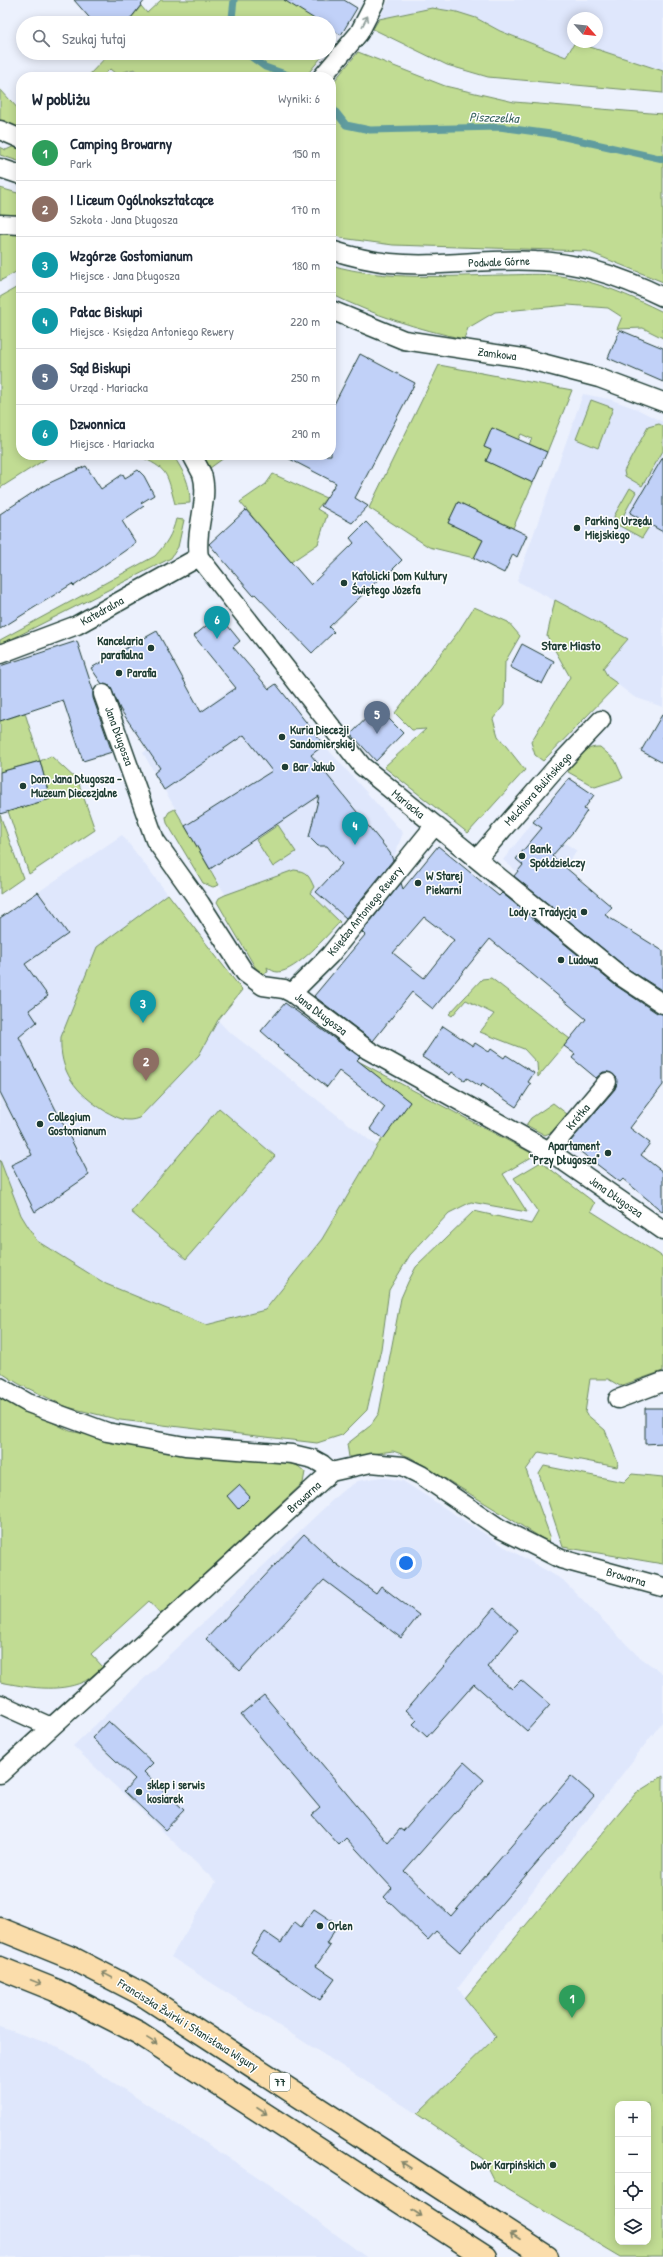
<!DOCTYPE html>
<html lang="pl">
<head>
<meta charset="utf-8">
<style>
	body { margin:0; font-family:"Patrick Hand",sans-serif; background:#f6f6f7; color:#1f2937 }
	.controls { position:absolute; right:12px; bottom:12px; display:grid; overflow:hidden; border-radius:8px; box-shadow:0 2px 10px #0003 }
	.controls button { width:36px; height:36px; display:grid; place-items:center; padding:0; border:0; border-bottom:1px solid #e0e1e3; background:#fff; color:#1f2937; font:20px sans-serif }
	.compass { position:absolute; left:567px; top:12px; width:36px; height:36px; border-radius:50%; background:#fff; box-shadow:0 2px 10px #0003; rotate:117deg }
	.you { position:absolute; left:406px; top:1563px; width:14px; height:14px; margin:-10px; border:3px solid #fff; border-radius:50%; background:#1a73e8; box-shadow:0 0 0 6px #1a73e833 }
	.badge { display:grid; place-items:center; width:26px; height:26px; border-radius:50%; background:#0b8043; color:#fff; font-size:13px; font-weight:700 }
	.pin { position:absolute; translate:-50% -33px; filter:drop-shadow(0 1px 2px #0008) }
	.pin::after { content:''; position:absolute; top:21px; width:14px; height:12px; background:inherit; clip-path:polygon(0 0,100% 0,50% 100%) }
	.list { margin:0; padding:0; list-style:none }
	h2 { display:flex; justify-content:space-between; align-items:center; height:52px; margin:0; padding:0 16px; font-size:17px }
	h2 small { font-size:13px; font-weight:400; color:#747a83 }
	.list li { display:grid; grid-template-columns:26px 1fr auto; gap:12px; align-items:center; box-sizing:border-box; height:56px; padding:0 16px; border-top:1px solid #e0e1e3 }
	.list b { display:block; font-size:15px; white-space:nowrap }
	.list p { margin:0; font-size:13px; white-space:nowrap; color:#747a83 }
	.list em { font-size:13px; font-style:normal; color:#747a83 }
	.icon { flex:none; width:22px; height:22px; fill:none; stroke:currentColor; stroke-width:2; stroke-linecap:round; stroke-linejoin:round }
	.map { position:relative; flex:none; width:663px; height:2257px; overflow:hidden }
	.search { position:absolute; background:#fff; box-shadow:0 2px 10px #0003; left:16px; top:16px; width:320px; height:44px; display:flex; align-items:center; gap:10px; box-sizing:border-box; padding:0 14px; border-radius:22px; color:#747a83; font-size:15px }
	.panel { position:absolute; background:#fff; box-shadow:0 2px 10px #0003; left:16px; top:72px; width:320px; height:388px; border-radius:16px }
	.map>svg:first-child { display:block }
	.built { fill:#dfe7fc }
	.green { fill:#c1dc93; stroke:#708c64; fill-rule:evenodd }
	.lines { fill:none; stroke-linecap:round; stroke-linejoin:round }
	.stream { stroke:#609c9f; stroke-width:7 }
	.building { fill:#c1d1f8; stroke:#1f3d34; fill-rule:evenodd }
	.street-casing { stroke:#1f3d34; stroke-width:21 }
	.primary-casing { stroke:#1f3d34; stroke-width:25 }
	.street { stroke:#fff; stroke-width:18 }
	.primary { stroke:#fbddab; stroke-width:22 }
	.oneway { stroke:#8f9e9a }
	.oneway2 { stroke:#82856a }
	.poi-dot { fill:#1f3d34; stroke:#fff; stroke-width:1.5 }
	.labels { text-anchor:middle; stroke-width:3; stroke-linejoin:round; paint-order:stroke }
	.shield { fill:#fff; stroke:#627771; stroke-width:1 }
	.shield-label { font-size:11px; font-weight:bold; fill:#1f3d34 }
	.street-label { font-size:12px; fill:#1f3d34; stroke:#fff }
	.poi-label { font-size:12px; font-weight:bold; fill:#1f3d34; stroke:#fff; text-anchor:start }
	.water-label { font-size:13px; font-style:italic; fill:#3a6561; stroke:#fff }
	.neighbourhood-label { font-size:13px; font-weight:bold; fill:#1f3d34; stroke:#fff }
</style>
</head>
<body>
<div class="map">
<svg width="663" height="2257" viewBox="0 0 663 2257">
	<rect width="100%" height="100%" fill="#ecf1fd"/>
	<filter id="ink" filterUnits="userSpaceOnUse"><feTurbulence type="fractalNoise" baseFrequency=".025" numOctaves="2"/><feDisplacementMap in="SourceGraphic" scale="8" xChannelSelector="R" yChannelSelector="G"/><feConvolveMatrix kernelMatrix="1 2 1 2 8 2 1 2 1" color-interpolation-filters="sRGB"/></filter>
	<g filter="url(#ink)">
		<path class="built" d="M389,0h274v71l-88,-29h22v-24h-24l1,24 -8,15 -66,-26 -24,-13 -97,1z
			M583,394l26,5 28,10 26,13v285l-29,-10 -26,-20 -5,-9 25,-29 -111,-58z
			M276,684l48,61 79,88 -12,32 -46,52 -29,30 -21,17 -15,8h-6l-52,-83 -79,-136 89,-65 16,17z
			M533,822l44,29 -34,42 -40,-33z
			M122,835l114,147 -27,29 18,19 150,116 -55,93 -57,71 -59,15 -100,-41 -69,-43 -16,-26 -21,-55v-242z
			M381,1477l22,4 102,66 58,33 74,75 26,19v47l-205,267 38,49 -79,77 -246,-157 45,-75 -143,-136 268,-254 17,-11z
			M0,2027l59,20 211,138 96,72h-366z"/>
		<path class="green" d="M161,0h141l19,23h-194l14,-17 6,7z
			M432,8l25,4 19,6 24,13 66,26 9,-15 88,29v22l-175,-16 -41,-12 -74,-36 6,-10z
			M358,52l87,34 69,16 149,12v168l-76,-31 -194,-6 -52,-7 -10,-5v-148z
			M110,53h215l-20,24h-168l-2,-8 -19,5 -6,-5 -8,8h-15z
			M0,89l21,23v15l-5,3 -16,-5z
			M19,144l2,18 -21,-7v-8l6,3z
			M0,188l21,6v28l-21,-1z
			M0,229l21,2v38l-21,12z
			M331,265c55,16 115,11 172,10 18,0 39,-2 57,1 37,5 70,20 103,36v26l-20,-10 -26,1 5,-12 -14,-9 -40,-3 -73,7 -27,16 -4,11c-46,-10 -91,-24 -133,-45z
			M21,285v170h31l-52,33v-191z
			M439,365l133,25 -25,62 -18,-8 3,-5 -11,-5 -3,6 -26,-12 -8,19 7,3 -5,11 47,22 -20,45 -55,-26 -10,21 35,17 -9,18 -45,-11 -60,-39z
			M591,400l22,8 -15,40 -22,-9z
			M659,424l4,2v25l-21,35 -17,-10 -1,-5 24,-44z
			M137,455h36c11,18 17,27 17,48l-15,1c-9,-33 -6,-34 -38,-49z
			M202,455h26l-18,13z
			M273,474l53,24 -9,11 10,6 -9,29 -27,18 -51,-60 26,-18z
			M630,488l6,4 -14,26 14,6 3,-6 11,7 -8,13 -26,-14 -2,-8z
			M176,519l8,1 -6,27 -7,11 -171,87v-5l155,-84c11,-12 17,-21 21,-37z
			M555,600l73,39 -25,29 5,9 10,7 -75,77 -8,-6 -4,-13 39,-65 -23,-41z
			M474,607l34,15 12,14 -15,26 -1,43 -11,14 5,17 27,34 -57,63 -84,-66 42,-38 -14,1 -17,-17 63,-81z
			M25,713l15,48 11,-5 27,25 17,49 -66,44 -21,-63 42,-12 -10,-38 -40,11v-51z
			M600,747l15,13 8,18 -28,9 -27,-15c5,-13 17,-26 32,-25z
			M175,809l44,76 -6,2 -10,-4 -36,-60 -1,-6 3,-5z
			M0,815l23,63 -23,16z
			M278,825l18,27 -23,15 -17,-27z
			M294,870c13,1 15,6 20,17l-4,6 30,29c-13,13 -43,49 -62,50 -4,0 -7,-2 -11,-5l1,5 -5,2 -8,-7 -38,-65 2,-4 6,-3z
			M168,894l74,96 -24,30 -19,35 -60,63c-13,5 -21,0 -34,-7 -29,-18 -46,-39 -44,-74l36,-90z
			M491,978l79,61 -32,38 -1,-14 -13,-14 -44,-17 14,-18 -28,-14 -14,16 -3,-2 33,-35z
			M358,1061l177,94 -32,19 24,38 -56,-10 -22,11 -39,42 -21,35 -8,59 -14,61 -25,25 -25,8 -197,-23 -53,-13 -48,-23 -19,-12v-212l21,55 16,26 69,43 100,41 59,-15 57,-71 55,-93 33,-44z
			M553,1103l14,11 -15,18 -7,3 -19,-10 5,-7z
			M219,1108l56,48 -89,103 -55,-47z
			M541,1162l54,41 -4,8 72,46v114l-43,15 -12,-7h-18l-5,34 20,17 13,33 -1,4 -78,-15 -13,18 24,66 -2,6 -138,-85 -17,-6 -44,6 -2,-13 23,-18 9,-13 22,-115 7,-16 8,-15 58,-56 57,13 7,-12 -24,-34z
			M0,1397l70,34 110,23 108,9 10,3 7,6 -2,11 -142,131 -12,-13 -58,53 12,13c-7,5 -13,12 -20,15 -25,11 -57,5 -83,0z
			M544,1466l80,16 8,-8 31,3v87l-100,-17 -24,-73z
			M663,1776v481h-42l-127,-76 -11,-22 -66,-45 79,-77 -31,-39 171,-205zM618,2104h30v138h-30z"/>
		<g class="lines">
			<path class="stream" d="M234,23l-2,-5 2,-18
				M246,53l19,14 29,10
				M331,106l15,19 24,5 129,-3 52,7 112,25"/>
		</g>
		<path class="building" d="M74,0h71l-18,23h-33z
			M284,0h60l13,8 -16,27 -12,-7v-5h-8z
			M620,330l43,18v34l-55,-24z
			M360,354l55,29 -60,115 13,8 -16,17 -31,-17 15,-23 -54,-28h49v-45z
			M492,428l55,24 -14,31 -47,-22 5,-11 -7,-3z
			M663,457v75l-33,-19z
			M86,466l15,23 22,-15 2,4 13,-8 6,6 10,19 -13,8 3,3 -22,15 14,22 -62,43 -2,-2 -72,45v-115l43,-28z
			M458,502l69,33 -10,22 -4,-3 -9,19 -30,-15 9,-18 -35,-17z
			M246,510l65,75 43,-42 -4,-5 16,-16 36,38 -17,17 -2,-2 -54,52 5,5 -22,21 -57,-59 -2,1 -44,-51z
			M219,615l21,26 -7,6 36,42 7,-5 48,61 -13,10 79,98 3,7 -47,58 -30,-26 26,-28 -15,-18h-9l-9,-9 10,-41 -109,73 -25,-43 87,-55 -28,-36 -80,55 -10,-17 6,-5 -40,-59 -10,-23 -8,-2 -11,-16 66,-37 44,81 35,-24 -42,-52z
			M77,641l16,49v8l19,54 -29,9 -20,-61 -63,21v-55z
			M522,644l32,17 -12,23 -32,-17z
			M377,707l26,26 -27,28 -25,-27z
			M663,713v50l-22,-12z
			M40,761l10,38 -50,15v-42z
			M569,778l25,17 -10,14 3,2 -14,21 -21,24 60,51 -7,8 58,36v40l-35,-22 -114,-93 9,-11 -7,-6 26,-31 -9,-6z
			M438,846l61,50 3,-3 113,92 42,28 6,1v71l-33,43 20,15 -9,12 22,17v40l-40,-33 -3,3 -51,-39 46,-54 2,-11 -9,-6h-5l-7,6 -24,-20 3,-4 -11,-8 22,-27 -96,-80 -57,70 -21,-17 -39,49 -59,-45 51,-61 -3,-3 39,-49 2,6zM424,917l30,23 -30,38 -31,-25z
			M38,892l30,42 -43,30 23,32 -19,14 8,12 -18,15 70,138 -54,37 -24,-47 21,-10 -32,-63v-174z
			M285,1003l75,54 -3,3 53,42 -27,37 -13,-10 15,-22 -8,-7 -38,-29 -12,16 -50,-40 1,-1 -17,-15z
			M443,1026l30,20 2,-3 14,9 2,-3 13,9 2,-3 28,18 -6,9 3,2 -15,23 -34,-23 -1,3 -14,-9 -2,3 -13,-9 -2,3 -28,-18z
			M645,1408h18v35l-18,1z
			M239,1485l11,12 -12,12 -11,-13z
			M304,1534l31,29 41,30 5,-7 38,29 -18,23 -77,-58 -84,91 -34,-32z
			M494,1608l24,22 -31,37 25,22 9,-9 29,25 -23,26 -53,-47 -47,53 -14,-13 4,-4 -11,-10z
			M264,1695l124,148 12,-14 3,2 61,-69 20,18 -80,91 47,45 120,-140 23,20 -134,156 -24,-21 -8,9 -44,-43 8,-9 -46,-50 -7,7 -27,-30 8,-7 -79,-94z
			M108,1721l45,42 -9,9 40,38 -19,20 -41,-39 11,-12 -43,-41z
			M314,1909l24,16 -12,19 4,2 -14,20 19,13 -15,21 -69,-48 14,-20 16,11 14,-21 6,5z"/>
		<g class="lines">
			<defs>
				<path id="street" d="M322,77l37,-44 17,-33
					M0,130l21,9
					M0,168l21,7
					M0,224l21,1
					M331,250c19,6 39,11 59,13 49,5 97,-5 146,-2 44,1 88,17 127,36
					M331,310l73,30 119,18 76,20 64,24
					M192,455c3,6 7,13 10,19 8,25 -8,56 -3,83l163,209 260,211 41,27
					M0,654l77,-29 122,-68
					M103,694l52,146 45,63 45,70 18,13 21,3 8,4 76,57 181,101 114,79
					M477,859l77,-89 47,-50
					M292,993l38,-38 105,-130
					M549,1151l58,-69
					M0,1387l28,16 79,29 78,14 107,8 21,5 9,5 9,8
					M618,1399l45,-17
					M0,1704l51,23
					M0,1774l331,-302 40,-9 32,3 18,9 78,53 62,31 102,28"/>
				<path id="primary" d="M0,1929l74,30 66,34 407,264
					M0,1968l55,22 84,43 346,224"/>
			</defs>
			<use href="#street" class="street-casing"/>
			<use href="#primary" class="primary-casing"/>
			<use href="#street" class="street"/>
			<use href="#primary" class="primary"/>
		</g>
		<defs><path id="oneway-shaft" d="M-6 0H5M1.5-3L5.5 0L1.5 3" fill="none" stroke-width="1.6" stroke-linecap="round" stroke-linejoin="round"/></defs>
		<use class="oneway" href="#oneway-shaft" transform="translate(365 21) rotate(-63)"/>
		<g class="oneway2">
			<use href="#oneway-shaft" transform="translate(107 1975) rotate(-152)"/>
			<use href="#oneway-shaft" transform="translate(36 1982) rotate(22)"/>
			<use href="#oneway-shaft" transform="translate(152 2041) rotate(31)"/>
			<use href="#oneway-shaft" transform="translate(262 2111) rotate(33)"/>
			<use href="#oneway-shaft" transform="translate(406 2165) rotate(-147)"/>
			<use href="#oneway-shaft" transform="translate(417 2213) rotate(33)"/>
			<use href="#oneway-shaft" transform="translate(515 2236) rotate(-147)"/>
		</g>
	</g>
	<g class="poi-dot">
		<circle cx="577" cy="528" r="4"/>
		<circle cx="344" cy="583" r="4"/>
		<circle cx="151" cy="648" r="4"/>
		<circle cx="119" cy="673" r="4"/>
		<circle cx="282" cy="737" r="4"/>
		<circle cx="285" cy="767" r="4"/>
		<circle cx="23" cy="786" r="4"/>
		<circle cx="522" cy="856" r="4"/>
		<circle cx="418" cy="883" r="4"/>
		<circle cx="584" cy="912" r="4"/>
		<circle cx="561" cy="960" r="4"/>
		<circle cx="40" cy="1124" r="4"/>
		<circle cx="608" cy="1153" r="4"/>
		<circle cx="139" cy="1792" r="4"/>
		<circle cx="320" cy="1926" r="4"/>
		<circle cx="553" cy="2165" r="4"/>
	</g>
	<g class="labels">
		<rect class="shield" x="270" y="2073" width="20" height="18" rx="3"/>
		<g class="shield-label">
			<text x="280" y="2086">77</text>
		</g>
		<g class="street-label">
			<text transform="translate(499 262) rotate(-2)" y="4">Podwale Górne</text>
			<text transform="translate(497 354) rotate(7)" y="4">Zamkowa</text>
			<text transform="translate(102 611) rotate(-29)" y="4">Katedralna</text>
			<text transform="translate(119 736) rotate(70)" y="4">Jana Długosza</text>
			<text transform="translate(538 789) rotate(-48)" y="4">Melchiora Bulińskiego</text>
			<text transform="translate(408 804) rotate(39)" y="4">Mariacka</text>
			<text transform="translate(365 911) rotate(-51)" y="4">Księdza Antoniego Rewery</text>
			<text transform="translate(321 1014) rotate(37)" y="4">Jana Długosza</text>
			<text transform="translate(578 1117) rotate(-50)" y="4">Krótka</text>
			<text transform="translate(616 1197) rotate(35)" y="4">Jana Długosza</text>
			<text transform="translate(304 1497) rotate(-42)" y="4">Browarna</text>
			<text transform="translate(626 1577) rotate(16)" y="4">Browarna</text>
			<text transform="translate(188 2025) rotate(32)" y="4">Franciszka Żwirki i Stanisława Wigury</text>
		</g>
		<g class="poi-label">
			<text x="585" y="525">Parking Urzędu<tspan x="585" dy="14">Miejskiego</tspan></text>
			<text x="352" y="580">Katolicki Dom Kultury<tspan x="352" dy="14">Świętego Józefa</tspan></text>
			<text x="143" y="645" text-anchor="end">Kancelaria<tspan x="143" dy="14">parafialna</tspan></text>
			<text x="127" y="677">Parafia</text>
			<text x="290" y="734">Kuria Diecezji<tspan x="290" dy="14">Sandomierskiej</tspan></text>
			<text x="293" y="771">Bar Jakub</text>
			<text x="31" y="783">Dom Jana Długosza -<tspan x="31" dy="14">Muzeum Diecezjalne</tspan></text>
			<text x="530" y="853">Bank<tspan x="530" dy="14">Spółdzielczy</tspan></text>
			<text x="426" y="880">W Starej<tspan x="426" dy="14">Piekarni</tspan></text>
			<text x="576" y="916" text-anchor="end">Lody z Tradycją</text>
			<text x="569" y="964">Ludowa</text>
			<text x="48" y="1121">Collegium<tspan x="48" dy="14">Gostomianum</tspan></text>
			<text x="600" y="1150" text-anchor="end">Apartament<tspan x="600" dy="14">"Przy Długosza"</tspan></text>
			<text x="147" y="1789">sklep i serwis<tspan x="147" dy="14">kosiarek</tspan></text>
			<text x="328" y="1930">Orlen</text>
			<text x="545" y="2169" text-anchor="end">Dwór Karpińskich</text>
		</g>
		<g class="water-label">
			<text transform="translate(494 117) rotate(2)" y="5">Piszczelka</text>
		</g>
		<g class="neighbourhood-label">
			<text x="571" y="650">Stare Miasto</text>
		</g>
	</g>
</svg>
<div class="controls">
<button>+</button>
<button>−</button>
<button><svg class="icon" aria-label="locate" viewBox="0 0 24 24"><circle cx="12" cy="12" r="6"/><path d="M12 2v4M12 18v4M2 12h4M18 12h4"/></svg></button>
<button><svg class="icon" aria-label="layers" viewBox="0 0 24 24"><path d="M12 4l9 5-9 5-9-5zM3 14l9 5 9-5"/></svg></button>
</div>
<svg class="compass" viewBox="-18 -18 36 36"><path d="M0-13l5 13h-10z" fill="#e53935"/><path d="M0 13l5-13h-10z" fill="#747a83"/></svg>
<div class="you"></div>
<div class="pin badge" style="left:572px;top:2018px;background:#2e9e5b">1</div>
<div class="pin badge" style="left:146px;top:1081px;background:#8d6e63">2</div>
<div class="pin badge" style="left:143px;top:1023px;background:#0f9aa8">3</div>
<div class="pin badge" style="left:355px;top:845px;background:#0f9aa8">4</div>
<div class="pin badge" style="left:377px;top:734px;background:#5c6f8a">5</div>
<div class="pin badge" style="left:217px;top:639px;background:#0f9aa8">6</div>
<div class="search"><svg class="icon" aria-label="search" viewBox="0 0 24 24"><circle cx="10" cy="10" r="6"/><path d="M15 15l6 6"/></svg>Szukaj tutaj</div>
<section class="panel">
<h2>W pobliżu<small>Wyniki: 6</small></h2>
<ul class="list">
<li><span class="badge" style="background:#2e9e5b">1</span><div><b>Camping Browarny</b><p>Park</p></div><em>150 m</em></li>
<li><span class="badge" style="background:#8d6e63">2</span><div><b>I Liceum Ogólnokształcące</b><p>Szkoła · Jana Długosza</p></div><em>170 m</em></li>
<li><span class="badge" style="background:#0f9aa8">3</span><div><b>Wzgórze Gostomianum</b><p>Miejsce · Jana Długosza</p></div><em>180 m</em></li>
<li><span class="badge" style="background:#0f9aa8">4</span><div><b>Pałac Biskupi</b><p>Miejsce · Księdza Antoniego Rewery</p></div><em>220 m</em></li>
<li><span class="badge" style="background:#5c6f8a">5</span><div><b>Sąd Biskupi</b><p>Urząd · Mariacka</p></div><em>250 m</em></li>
<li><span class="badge" style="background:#0f9aa8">6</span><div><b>Dzwonnica</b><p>Miejsce · Mariacka</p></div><em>290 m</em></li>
</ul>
</section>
</div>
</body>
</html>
